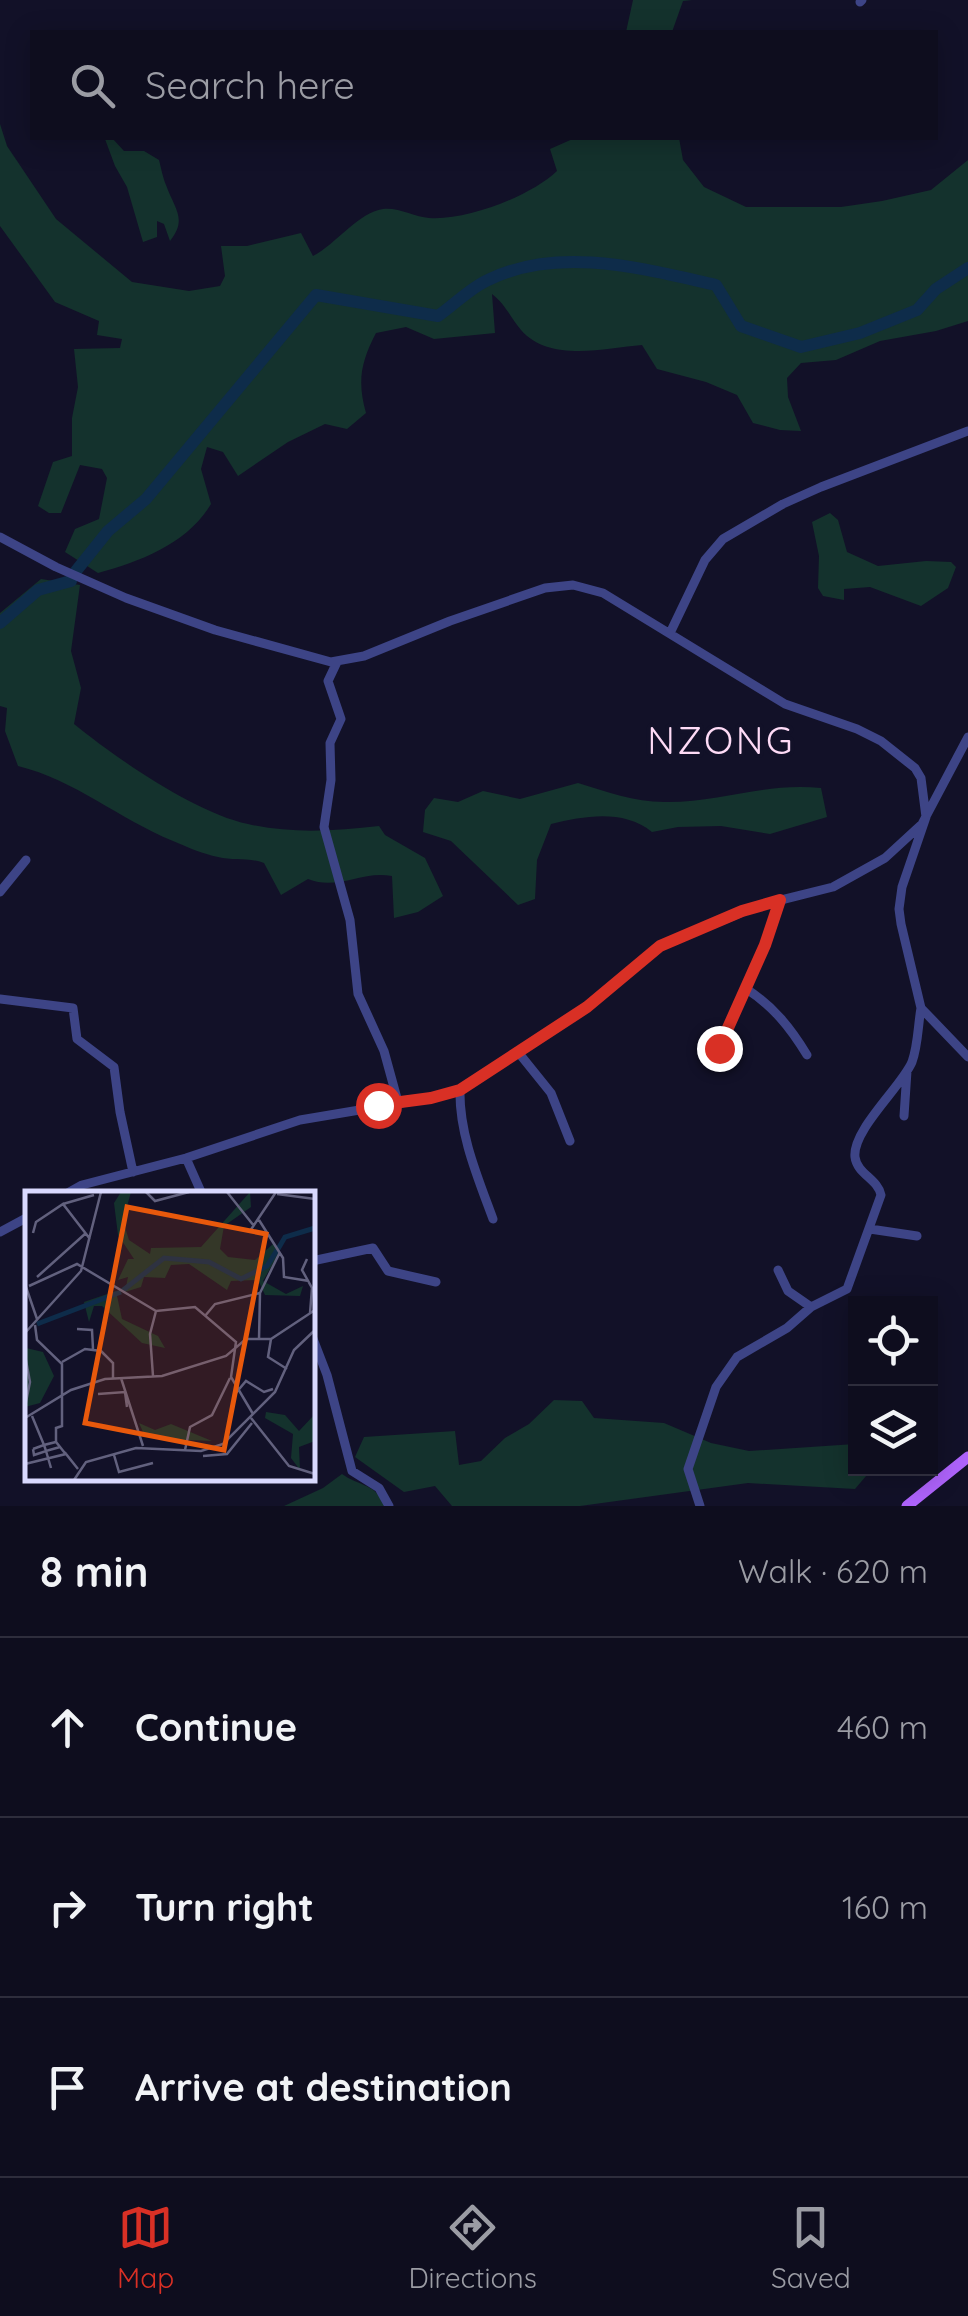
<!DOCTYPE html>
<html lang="en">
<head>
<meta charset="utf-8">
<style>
	body { margin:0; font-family:Quicksand,sans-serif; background:#1c1b2b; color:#f1f3f6 }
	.controls { position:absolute; right:30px; bottom:30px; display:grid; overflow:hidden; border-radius:0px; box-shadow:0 5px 25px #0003 }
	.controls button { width:90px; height:90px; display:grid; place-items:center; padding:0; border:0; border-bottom:2px solid #2e2d3c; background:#0e0d1e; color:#f1f3f6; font:50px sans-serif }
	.stop { position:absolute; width:30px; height:30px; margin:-22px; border:8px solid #d93025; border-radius:50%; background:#fff }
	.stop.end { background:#d93025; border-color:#fff; box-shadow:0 2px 10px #0008 }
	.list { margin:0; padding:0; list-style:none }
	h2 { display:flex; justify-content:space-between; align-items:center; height:130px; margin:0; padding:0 40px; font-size:42px }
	h2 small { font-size:32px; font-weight:400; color:#9b9ca4 }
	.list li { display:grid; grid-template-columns:65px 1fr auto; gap:30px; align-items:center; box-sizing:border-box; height:180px; padding:0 40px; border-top:2px solid #2e2d3c }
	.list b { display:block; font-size:38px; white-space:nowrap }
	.list em { font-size:32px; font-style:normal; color:#9b9ca4 }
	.icon { flex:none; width:55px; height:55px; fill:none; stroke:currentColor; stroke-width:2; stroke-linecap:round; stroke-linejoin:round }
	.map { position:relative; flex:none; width:968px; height:1506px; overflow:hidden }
	.search { position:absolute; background:#0e0d1e; box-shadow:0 5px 25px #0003; left:30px; right:30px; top:30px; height:110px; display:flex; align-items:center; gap:25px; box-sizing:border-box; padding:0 35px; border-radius:0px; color:#9b9ca4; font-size:38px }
	.sheet { height:670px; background:#0e0d1e }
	nav { display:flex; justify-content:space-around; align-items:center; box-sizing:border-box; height:140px; border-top:2px solid #2e2d3c; background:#0e0d1e; font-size:28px; color:#9b9ca4 }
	nav a { display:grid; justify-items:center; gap:5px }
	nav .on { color:#d93025 }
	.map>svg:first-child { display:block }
	.green { fill:#14322d }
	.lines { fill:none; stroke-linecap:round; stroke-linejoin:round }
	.river { stroke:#0e2c4a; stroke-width:12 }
	.minor { stroke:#3d4486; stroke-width:9 }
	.major { stroke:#ae63fb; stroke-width:11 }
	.route { stroke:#d93025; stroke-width:12 }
	.labels { text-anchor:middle; stroke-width:8; stroke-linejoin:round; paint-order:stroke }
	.quarter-label { font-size:38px; letter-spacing:2.5px; fill:#fedbf6; stroke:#121128 }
	.inset-river { fill:none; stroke:#0e2c4a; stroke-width:5 }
	.inset-road { fill:none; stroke:#62617e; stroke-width:2.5 }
	.view { fill:#e8590c; fill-opacity:0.15; stroke:#e8590c; stroke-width:5 }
	.inset-edge { fill:none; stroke:#d9d9fe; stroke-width:5 }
</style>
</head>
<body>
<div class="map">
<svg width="968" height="1506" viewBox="0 0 968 1506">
	<rect width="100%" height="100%" fill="#121128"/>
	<path class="green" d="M633,0h59l-9,1 -11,31h-46z
		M0,124l7,22 49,73 76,63 57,9 31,-5 5,-10 -4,-30h26l54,-13 12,23c22,-11 46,-44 70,-47 15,-2 32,8 46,9 37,3 102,-22 128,-47l-7,-22 25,-11h104l4,22 21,27 42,20h95l41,-6 49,-11 37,-30v161l-32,10 -56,10 -44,19 -35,3 -14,15 1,19 13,34 -21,-1 -27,-7 -16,-28 -31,-13 -49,-13 -15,-24c-37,3 -92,18 -121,-15 -11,-13 -15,-25 -29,-36l3,39 -61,6 -28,-12 -30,6c-15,29 -19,48 -10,80l-19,16 -22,-5 -37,18 -50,34 -15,-24 -16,-5 -6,22 10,35c-24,40 -70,57 -113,69l-33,-21 10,-23 24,-10 8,-41 -5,-9 -22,-4 -19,48h-12l-11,-7 15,-44 19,-6v-38l6,-31 -4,-38 46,-1 2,-9 -25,-4 2,-14 -44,-19 -55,-76z
		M112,138l12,13h20l15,9c2,8 4,18 7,25 8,23 22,34 4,56l-6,-17 -7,-3v16l-14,5 -16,-55 -12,-21 -10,-27z
		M830,513l8,7 9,32 31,14 48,-5 25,1 5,5 -8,21 -27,18 -51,-19 -26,2v11l-21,-4 -5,-8 1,-32 -7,-34z
		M41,579l39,6 -9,66 10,37 -7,36c42,34 121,89 174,100 43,10 87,7 131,2l6,9 40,23 18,38 -25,16 -24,6 -2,-42c-30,-6 -54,15 -84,3l-27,16 -17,-32c-16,-6 -31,-2 -46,-6 -15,-3 -31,-10 -45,-16 -54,-22 -98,-61 -155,-75l-13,-35 2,-23 -7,-2v-93z
		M578,783c29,9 59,20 90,19 54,0 99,-20 153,-14l6,29 -57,17 -49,-8 -43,1 -26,5c-29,-23 -67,-16 -101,-8l-14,36 -2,39 -17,6 -67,-64 -28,-9 2,-22 9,-12 24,4 25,-11 37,8z
		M554,1400l28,1 12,17 70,5 47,20 38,8 106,-7 1,24 16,1 -17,20 -107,-6 -168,23h-128l-17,-20 -31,6 -49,-35 9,-20 91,-6 4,34 22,-4 24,-23 24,-14z
		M342,1474c16,12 36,10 42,32h-100l39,-18z"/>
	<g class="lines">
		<path class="river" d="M76,571l32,-40 38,-32 170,-204 122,21c16,-11 32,-28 50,-36 71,-35 156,-11 228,5l25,41 60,21 59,-14 57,-23 19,-21 32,-21
			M0,623l38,-33 33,-9"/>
		<path class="minor" d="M860,2l2,-2
			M0,537l56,30 70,31 89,32 116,32 33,-6 86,-35 95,-33 28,-3 30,8 182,111 72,25 24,12 34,27 6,10 5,39 -24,70 -3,22 2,15 20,84 47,49
			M671,631l34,-71 18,-21 60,-35 38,-17 147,-56
			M337,662l-9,19 13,38 -11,24 1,37 -7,47 26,93 8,74 26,57 14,51
			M0,892l26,-32
			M745,988c28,18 45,39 62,67
			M0,999l73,9 4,31 37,28 6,45 13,60
			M719,1048l46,-103 14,-45
			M518,1052l33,41 19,48
			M460,1090c-1,44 18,88 33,129
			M904,1116l3,-45
			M186,1158l16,36
			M66,1194l16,-9 104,-27 114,-38 131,-22 29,-8 127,-83 73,-61 97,-40 76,-19 52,-29 37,-34 46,-87
			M870,1229l47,7
			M0,1232l28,-15
			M312,1261l61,-13 15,23 48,11
			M778,1270l10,21 23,16
			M312,1336l15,39 25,96 27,17 10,18
			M700,1506l-12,-37 28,-82 21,-30 50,-29 24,-21 36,-18 34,-94c-3,-16 -24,-21 -26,-38 -3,-27 47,-71 57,-95 6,-16 6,-37 9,-54"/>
		<path class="major" d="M907,1506l61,-49"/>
	</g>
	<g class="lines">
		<path class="route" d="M378,1105l53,-7 29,-8 127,-83 73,-61 82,-35 38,-11 -15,45 -46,103"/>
	</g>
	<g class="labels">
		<g class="quarter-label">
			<text x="721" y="754">NZONG</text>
		</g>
	</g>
	<g transform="translate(25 1191)">
		<rect width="290" height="290" fill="#121128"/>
		<path d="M96,1h10l-8,29 6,19 21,14 1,-6 50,-1 49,-55 1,15 -27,19 -4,23 8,8 27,3 18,-16 6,9 -16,28 23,13 17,-8 -3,10 -35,-1 -7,-15 -27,1 -4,9 -38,-26 -18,1 -6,13 -21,-1 -3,10 -16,5 3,-15 -10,3 10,-21h6l-16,-24 -4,-32zM91,100l6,28 36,17 7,12 -23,-5 -40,-37h-8l-5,16 -5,-20zM1,157l17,4 11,24 -14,27 -15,4zM241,221l19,3 14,16 16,-17v27l-16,6 1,23 -9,-12 2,-24 -28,-16zM114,232l16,7 16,-6 41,17 -49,-2 -20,-7z" fill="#14322d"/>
		<path class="inset-river" d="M253,58l7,-12 30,-9M97,100l42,-33 45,4 32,17 26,-13 10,-16M12,133l84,-32"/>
		<path class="inset-road" d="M121,1l9,9 34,-9M202,1l27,34M252,3l38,5M38,13l31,-9M234,29l24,38 1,19 25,4M225,40l26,-39M8,42l3,-11 27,-18 27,35M282,68l-5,11 10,18 -2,25M12,86l49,-44M0,93l12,35M4,95l48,-22 79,47 39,-4 41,35 -5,35 22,37M180,125l10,-12 45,-11 20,-41M10,134l2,15 25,24v62l-6,2v14M52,138l15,1 1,19M0,142l56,-62 20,-79M234,148l1,-46M246,148l-3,18 19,12M0,164l5,27 -5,25M37,171l23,-13 16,2 12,12v16M128,185l-3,-42 6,-23M96,187l22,68M73,203l27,-2 2,15M210,203l11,-13 18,11 9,-3M7,225l12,29 -11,4M0,227l46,-28 34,-11 57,-3 64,-20 20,-17h25l44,-29M226,227l38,48 26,8M35,256l-14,4 -2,-6 12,-3 8,10 2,2M8,258l1,6 12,-4 5,17M160,259l5,-23 22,-12 18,-37M89,264l5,17 34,-9M178,265l24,-2 25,-31M0,273l41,-10 12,15M49,289l12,-18 50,-14 65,3 22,-7 52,-52 19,-42 21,-20"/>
		<path class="view" d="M102,16l139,27 -42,216 -139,-27z"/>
		<rect width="290" height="290" class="inset-edge"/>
	</g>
</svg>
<div class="controls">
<button><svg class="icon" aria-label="locate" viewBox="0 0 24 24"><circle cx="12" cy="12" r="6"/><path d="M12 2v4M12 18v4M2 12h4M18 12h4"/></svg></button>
<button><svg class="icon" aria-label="layers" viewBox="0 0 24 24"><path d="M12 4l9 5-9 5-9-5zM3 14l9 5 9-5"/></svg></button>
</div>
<div class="stop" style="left:378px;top:1105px"></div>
<div class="stop end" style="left:719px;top:1048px"></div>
<div class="search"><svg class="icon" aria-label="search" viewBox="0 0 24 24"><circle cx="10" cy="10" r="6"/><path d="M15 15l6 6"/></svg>Search here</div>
</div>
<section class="sheet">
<h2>8 min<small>Walk · 620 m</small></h2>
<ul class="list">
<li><svg class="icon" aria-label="ahead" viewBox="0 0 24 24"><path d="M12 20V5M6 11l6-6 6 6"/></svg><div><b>Continue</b></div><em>460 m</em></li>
<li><svg class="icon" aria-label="right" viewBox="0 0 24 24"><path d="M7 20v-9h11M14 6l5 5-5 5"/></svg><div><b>Turn right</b></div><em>160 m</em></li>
<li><svg class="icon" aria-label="arrive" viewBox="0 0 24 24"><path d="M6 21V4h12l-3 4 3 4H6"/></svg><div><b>Arrive at destination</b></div></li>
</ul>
</section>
<nav>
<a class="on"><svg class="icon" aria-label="map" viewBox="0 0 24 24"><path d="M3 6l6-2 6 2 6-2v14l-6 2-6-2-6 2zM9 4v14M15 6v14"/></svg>Map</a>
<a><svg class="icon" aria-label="directions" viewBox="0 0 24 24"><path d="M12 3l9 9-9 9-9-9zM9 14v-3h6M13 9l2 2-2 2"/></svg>Directions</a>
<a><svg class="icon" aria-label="saved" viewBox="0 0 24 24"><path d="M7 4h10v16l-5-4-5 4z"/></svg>Saved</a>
</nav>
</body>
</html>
